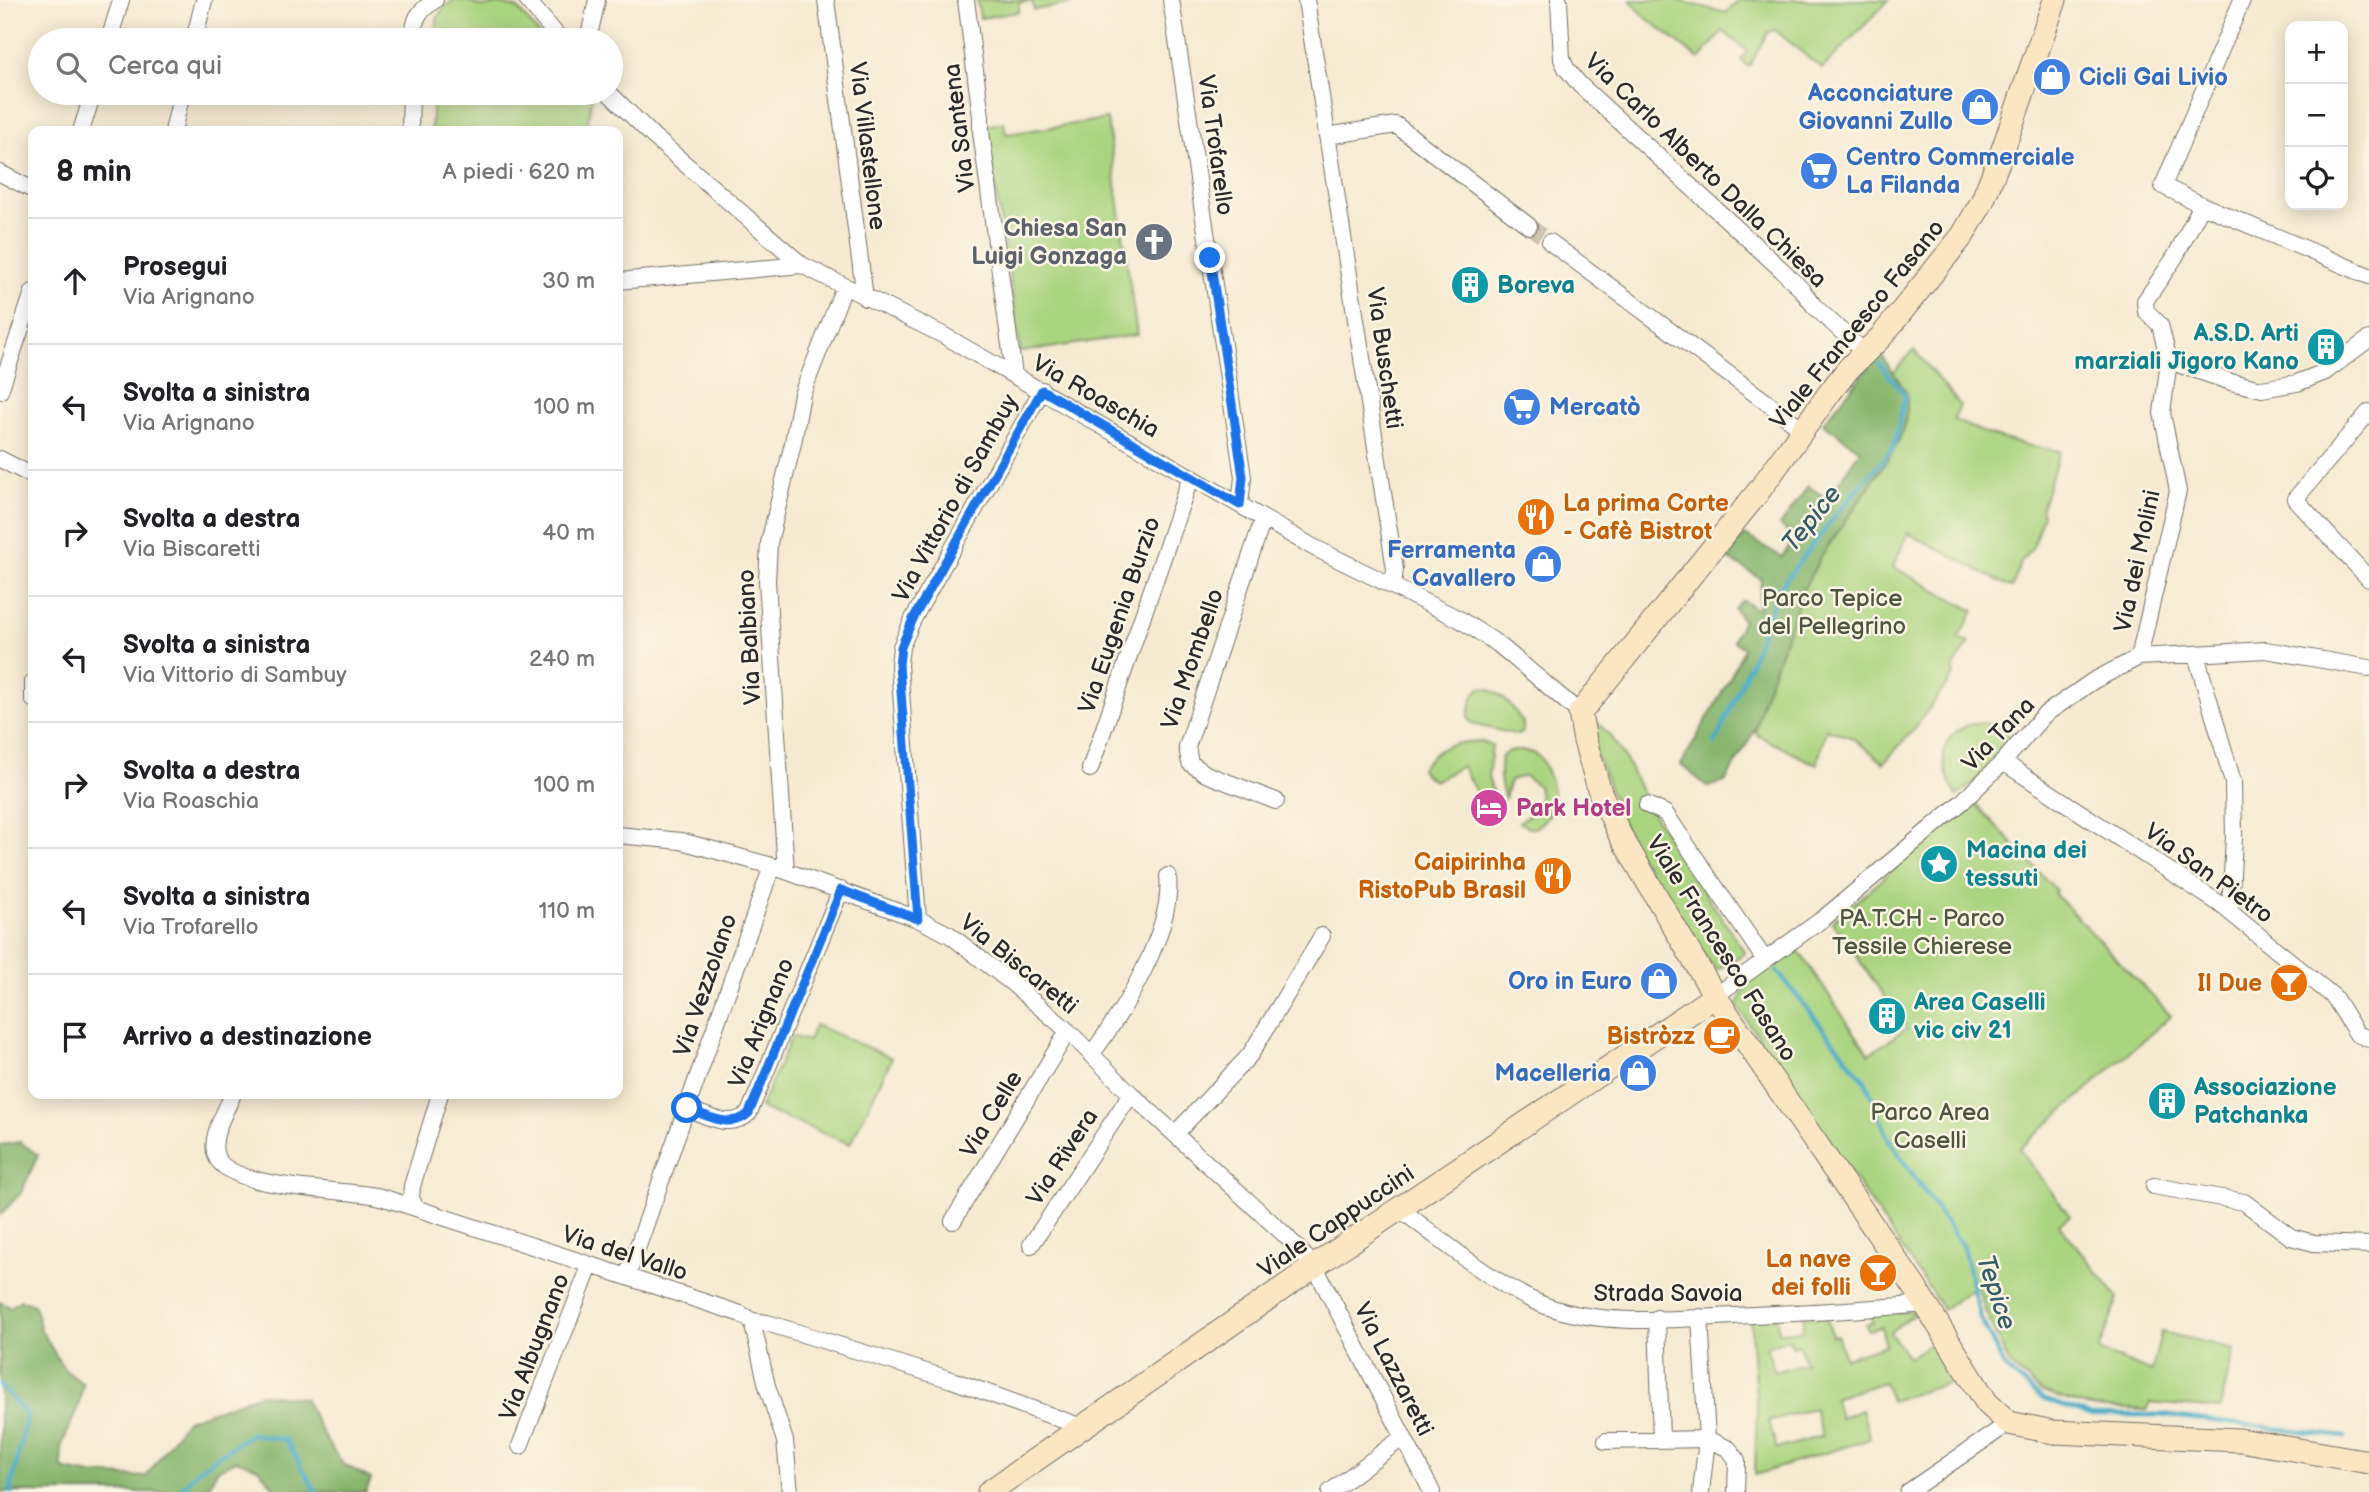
<!DOCTYPE html>
<html lang="it">
<head>
<meta charset="utf-8">
<style>
	body { margin:0; font-family:"Balsamiq Sans",sans-serif; background:#f2f2f2; color:#202124 }
	.controls { position:absolute; right:21px; top:21px; display:grid; overflow:hidden; border-radius:14px; box-shadow:0 4px 18px #0003 }
	.controls button { width:63px; height:63px; display:grid; place-items:center; padding:0; border:0; border-bottom:2px solid #e0e0e0; background:#fff; color:#202124; font:35px sans-serif }
	.stop { position:absolute; width:21px; height:21px; margin:-16px; border:5px solid #1a73e8; border-radius:50%; background:#fff }
	.stop.end { background:#1a73e8; border-color:#fff; box-shadow:0 2px 7px #0008 }
	.list { margin:0; padding:0; list-style:none }
	h2 { display:flex; justify-content:space-between; align-items:center; height:91px; margin:0; padding:0 28px; font-size:30px }
	h2 small { font-size:23px; font-weight:400; color:#757577 }
	.list li { display:grid; grid-template-columns:46px 1fr auto; gap:21px; align-items:center; box-sizing:border-box; height:126px; padding:0 28px; border-top:2px solid #e0e0e0 }
	.list b { display:block; font-size:26px; white-space:nowrap }
	.list p { margin:0; font-size:23px; white-space:nowrap; color:#757577 }
	.list em { font-size:23px; font-style:normal; color:#757577 }
	.icon { flex:none; width:38px; height:38px; fill:none; stroke:currentColor; stroke-width:2; stroke-linecap:round; stroke-linejoin:round }
	.map { position:relative; flex:none; width:2369px; height:1492px; overflow:hidden }
	.search { position:absolute; background:#fff; box-shadow:0 4px 18px #0003; left:28px; top:28px; width:595px; height:77px; display:flex; align-items:center; gap:18px; box-sizing:border-box; padding:0 24px; border-radius:38px; color:#757577; font-size:26px }
	.panel { position:absolute; background:#fff; box-shadow:0 4px 18px #0003; left:28px; top:126px; width:595px; height:973px; border-radius:14px }
	.map>svg:first-child { display:block }
	.green { fill:#abd480; stroke:#6b8056; stroke-width:2; fill-rule:evenodd }
	.forest { fill:#88b66e; stroke:#5a704c; stroke-width:2 }
	.lines { fill:none; stroke-linecap:round; stroke-linejoin:round }
	.stream { stroke:#46abc6; stroke-width:4.5 }
	.street-tunnel { stroke:#cdc4b1; stroke-width:16; stroke-dasharray:16 8; stroke-linecap:butt }
	.street-casing { stroke:#726e65; stroke-width:18 }
	.secondary-casing { stroke:#726e65; stroke-width:25 }
	.street { stroke:#fff; stroke-width:16 }
	.secondary { stroke:#fbe6c3; stroke-width:23 }
	.route { stroke:#1a73e8; stroke-width:9 }
	.labels { text-anchor:middle; stroke-width:5; stroke-linejoin:round; paint-order:stroke }
	.shop-label { font-size:24px; font-weight:bold; fill:#366cbe; stroke:#fcf5e5; text-anchor:end }
	.street-label { font-size:24px; fill:#2b2b2b; stroke:#fcf5e5 }
	.worship-label { font-size:24px; font-weight:bold; fill:#5b616d; stroke:#fcf5e5; text-anchor:end }
	.culture-label { font-size:24px; font-weight:bold; fill:#0d838f; stroke:#fcf5e5; text-anchor:start }
	.food-label { font-size:24px; font-weight:bold; fill:#c56008; stroke:#fcf5e5; text-anchor:end }
	.park-label { font-size:24px; fill:#4b5540; stroke:#fcf5e5 }
	.hotel-label { font-size:24px; font-weight:bold; fill:#b23c85; stroke:#fcf5e5; text-anchor:start }
	.water-label { font-size:26px; font-style:italic; fill:#365e69; stroke:#fcf5e5 }
</style>
</head>
<body>
<div class="map">
<svg width="2369" height="1492" viewBox="0 0 2369 1492">
	<rect width="100%" height="100%" fill="#fcf5e5"/>
	<filter id="ink" filterUnits="userSpaceOnUse"><feTurbulence type="fractalNoise" baseFrequency=".0143" numOctaves="2"/><feDisplacementMap in="SourceGraphic" scale="14" xChannelSelector="R" yChannelSelector="G"/><feConvolveMatrix kernelMatrix="1 2 1 2 8 2 1 2 1" color-interpolation-filters="sRGB"/></filter>
	<filter id="wash" filterUnits="userSpaceOnUse"><feTurbulence type="fractalNoise" baseFrequency=".00686" numOctaves="4" result="noise"/><feDisplacementMap in="SourceGraphic" scale="28" xChannelSelector="R" yChannelSelector="G"/><feGaussianBlur stdDeviation="1.57" result="paint"/><feColorMatrix in="noise" values="0 0 0 0 0 0 0 0 0 0 0 0 0 0 0 0 0 1.4 0 .05"/><feComposite in="paint" operator="in"/></filter>
	<g filter="url(#wash)">
		<rect width="100%" height="100%" fill="#f6ead2"/>
		<path class="green" d="M454,0h12l15,7 18,-3 18,4 27,32h-109c1,-20 2,-30 19,-40z
			M977,0h93l1,4 -37,6 -2,-9 -13,2v9l-39,6z
			M1630,0h46l50,13 13,-13h150l-67,69 -47,-39 -7,2 -19,35 -8,-7 6,-9 -24,-20 -24,28 -55,-43z
			M433,93h156l3,4 -6,34h-155z
			M1107,119l30,216 -116,17 -35,-226 18,-4 2,12z
			M1914,350l46,55 -6,15c35,16 69,27 106,31l-19,58 2,6 -11,34 -11,12 -9,27 -104,-55 -15,34 81,44 -16,28 12,4 -16,23v9l-41,55 -29,33 -31,-25 -27,-9 -9,36 -60,-30 -1,-6 7,-30 35,-101 22,-40 76,-111 9,-21 2,-33 -14,-20z
			M1480,688c19,0 34,20 43,35v8l-5,4 -46,-11 -4,-6c2,-11 3,-22 12,-30z
			M1593,719c26,20 41,56 54,86l98,148 -28,17 -11,-12 -77,-118 -38,-100z
			M1981,722c17,4 26,11 37,24l-61,50c-19,-32 -22,-66 24,-74z
			M1480,741l12,5 -4,31 6,21 -6,16 -26,-48 -28,15 -9,-6 -4,-7c19,-24 30,-25 59,-27z
			M1509,751c9,0 19,-1 28,4 7,5 8,12 11,19 9,21 7,40 -13,54h-7l-9,-6 9,-6 12,-17 -2,-13 -13,-10 -15,4 -5,18c-5,-12 -7,-30 -3,-42z
			M1974,802l82,88 -2,3 4,4 113,119 -152,133 51,67 -11,8 59,74 -19,53 53,21 9,-40 73,17 -14,60 -70,-6 -4,7 -56,-3 -48,-15 -32,-27 -24,-52 -9,-28 -34,24 -206,-303 13,-29 46,-30 73,107 38,-26 -75,-106 136,-117z
			M815,1025l77,33 -42,86 -90,-36 32,-72 16,5z
			M1912,1311l1,4 -23,17 18,26 24,-15 25,38 -66,20 -7,-19 -50,16 6,20 22,-8 8,29 -115,36 2,-67 -7,-90 27,-1 1,15 25,-1v-15l24,2 5,18 5,-1 8,23 41,-13 -5,-18 -13,3 -2,-6 7,-2 -3,-8zM1789,1339l3,8 7,-2 6,18 -30,9 -9,-25zM1814,1408l8,28 -45,13 -8,-28z"/>
		<path class="forest" d="M1880,353c28,42 36,44 16,94l-76,111 -16,30 -41,111 -7,29 -31,54 -17,5 -27,-22 48,-85 15,-32 -11,-7 10,-21 -9,-11 8,-9 16,10 3,-31 -36,-23 20,-21 37,22 13,-19 -15,-12 28,-40 20,13 32,-49 -37,-27z
			M20,1142l18,13 -17,38 -21,22v-70z
			M21,1300l13,5 7,25 23,39 19,15 -5,23 -17,40 1,22 24,5 60,3 40,-57 75,-26 43,4 23,44 16,22 28,15 -5,13h-88l-20,-24 -22,-8 -19,10 -11,22h-206v-190l10,5z"/>
		<g class="lines">
			<path class="stream" d="M1715,743l35,-79 28,-74 61,-79 55,-64 11,-52 -25,-31
				M1777,971l89,111 23,58 74,107 17,70 26,52 37,30 47,16h72l183,22
				M0,1385l27,30 -17,77
				M179,1492l19,-22 53,-36 35,6 30,52"/>
		</g>
	</g>
	<g filter="url(#ink)">
		<g class="lines">
			<path class="street-tunnel" d="M1529,226l21,16"/>
			<defs>
				<path id="street" d="M527,0l34,40
					M826,0l39,298
					M966,0l15,117v15l33,243
					M1171,0l72,477 -3,28
					M1306,0l89,569 -2,17
					M1559,0l3,59 4,9 14,17 203,186 19,19 12,16 50,46
					M2242,0l-79,186 39,19 167,71
					M109,40l12,-40
					M194,40l10,-40
					M413,40c1,-22 4,-27 22,-40
					M588,40l9,-40
					M609,93l45,44 148,128 141,70 370,212 146,72 39,25 82,69
					M81,131l12,-38
					M173,131l9,-38
					M410,131l1,-38
					M1327,136l69,-11 133,101
					M0,173l33,17
					M1550,242l254,188
					M618,281l184,-16
					M2169,361l62,21 31,7 35,-6 28,-11 44,-33
					M0,391l33,-99
					M2369,412l-74,87 74,80
					M0,459l33,17
					M1263,519l-76,228 3,16 16,11 70,27
					M2196,655l37,127 1,56 -4,74
					M2139,657l39,-166 -16,-78 7,-52 -9,-36 -14,-14 -1,-10 30,-44 27,-52
					M33,682v17
					M2003,762l217,142 114,93 23,37 12,5
					M1090,769l101,-293
					M1647,805l18,8 100,147
					M618,835l63,6 91,25 146,53 32,16 63,49 55,47 63,63 153,140 31,33 117,225
					M786,871l-19,-290 2,-38 24,-100 9,-49 42,-107
					M918,919l-19,-254 2,-18 12,-28 129,-229
					M1715,996l109,-78 138,-116 41,-40 41,-47 49,-34 46,-24 127,-7 103,18
					M1091,1055c32,-43 83,-125 77,-179
					M233,1094c-7,17 -24,43 -17,62 13,34 128,33 160,40 7,1 14,4 21,6l344,112 11,7 15,2 185,57 130,47
					M687,1108c19,8 44,22 62,5l92,-223
					M1175,1134l75,-79 72,-119
					M2154,1186l90,16 47,35 23,6 55,2
					M415,1207l-4,-9 1,-12 28,-92
					M1400,1209c40,30 100,80 146,97 59,21 126,13 189,10 63,-3 127,-6 190,-12
					M953,1221l115,-190
					M1031,1245l100,-151
					M627,1277l145,-411
					M1700,1317l7,122 -6,53
					M1657,1318l4,122
					M752,1321l15,65 18,55 5,51
					M1606,1441l101,-2 22,10 8,11 -1,32
					M520,1446l70,-180
					M1330,1492l73,-55
					M1908,1492l101,-69"/>
				<path id="secondary" d="M2055,0l-53,152 -20,50 -19,33 -82,102 -32,31 -18,23 -73,101 -178,221 5,28 15,51 20,43 95,161 199,290 73,117 22,20 44,9 187,8 129,22
					M989,1492l343,-238 383,-258"/>
			</defs>
			<use href="#street" class="street-casing"/>
			<use href="#secondary" class="secondary-casing"/>
			<use href="#street" class="street"/>
			<use href="#secondary" class="secondary"/>
		</g>
	</g>
	<g class="lines" filter="url(#ink)">
		<path class="route" d="M687,1108c19,8 45,22 62,5l92,-223 77,29 -19,-254 2,-18 12,-28 129,-229 198,115 3,-28 -33,-219"/>
	</g>
	<defs>
		<symbol id="shop-disc" viewBox="-11 -11 22 22"><circle r="9.5" fill="#3f7fe0" stroke="#fcf5e5"/><path d="M-5-2.5h2.3a2.7 3.5 0 0 1 5.4 0H5L5.5 6h-11ZM-1.5-2.5h3a1.5 2.3 0 0 0-3 0Z" fill="#fff"/></symbol>
		<symbol id="supermarket-disc" viewBox="-11 -11 22 22"><circle r="9.5" fill="#3f7fe0" stroke="#fcf5e5"/><path d="M-6-5.5h2.5l.6 2H6L4.5 2H-2.5L-4.4-4H-6ZM-1.5 3.2a1.3 1.3 0 1 0 .1 0ZM3 3.2a1.3 1.3 0 1 0 .1 0Z" fill="#fff"/></symbol>
		<symbol id="church-disc" viewBox="-11 -11 22 22"><circle r="9.5" fill="#6b7280" stroke="#fcf5e5"/><path d="M-1.2-6h2.4v3.5h3.3v2.4h-3.3V6h-2.4V-.1h-3.3v-2.4h3.3Z" fill="#fff"/></symbol>
		<symbol id="building-disc" viewBox="-11 -11 22 22"><circle r="9.5" fill="#0f9aa8" stroke="#fcf5e5"/><path d="M-4-6H4V6H1V3H-1V6H-4ZM-2.5-4.3h1.7v1.8h-1.7ZM.8-4.3h1.7v1.8H.8ZM-2.5-1h1.7V.8h-1.7ZM.8-1h1.7V.8H.8Z" fill="#fff"/></symbol>
		<symbol id="restaurant-disc" viewBox="-11 -11 22 22"><circle r="9.5" fill="#e8710a" stroke="#fcf5e5"/><path d="M-5-6h1v4h1v-4h1v4h1v-4h1v5L-1.5 .5V6h-2V.5L-5-1ZM5-6V6H3V1.5H1.5Q1.5-4 5-6Z" fill="#fff"/></symbol>
		<symbol id="hotel-disc" viewBox="-11 -11 22 22"><circle r="9.5" fill="#d1479c" stroke="#fcf5e5"/><path d="M-6-4.5h1.5V1H6V5H4.5V3h-9V5H-6ZM-4 0a1.8 1.8 0 1 1 3.6 0ZM.5 0V-2.5h3Q6-2.5 6 0Z" fill="#fff"/></symbol>
		<symbol id="sight-disc" viewBox="-11 -11 22 22"><circle r="9.5" fill="#0f9aa8" stroke="#fcf5e5"/><path d="M0-6L1.8-2.2L6-1.7L2.9 1.2L3.7 5.4L0 3.3L-3.7 5.4L-2.9 1.2L-6-1.7L-1.8-2.2Z" fill="#fff"/></symbol>
		<symbol id="bar-disc" viewBox="-11 -11 22 22"><circle r="9.5" fill="#e8710a" stroke="#fcf5e5"/><path d="M-6-5H6L.8 .8V4.5H3.5V6h-7V4.5H-.8V.8Z" fill="#fff"/></symbol>
		<symbol id="cafe-disc" viewBox="-11 -11 22 22"><circle r="9.5" fill="#e8710a" stroke="#fcf5e5"/><path d="M-5.5-4.5H6V0H3Q3 3.5 0 3.5H-2.5Q-5.5 3.5-5.5 0ZM3-3.2v2h1.7v-2ZM-6 4.5H4V6H-6Z" fill="#fff"/></symbol>
	</defs>
	<g fill-rule="evenodd">
		<use href="#shop-disc" x="2030" y="55" width="44" height="44"/>
		<use href="#shop-disc" x="1958" y="85" width="44" height="44"/>
		<use href="#supermarket-disc" x="1797" y="149" width="44" height="44"/>
		<use href="#church-disc" x="1132" y="220" width="44" height="44"/>
		<use href="#building-disc" x="1448" y="263" width="44" height="44"/>
		<use href="#building-disc" x="2304" y="325" width="44" height="44"/>
		<use href="#supermarket-disc" x="1500" y="385" width="44" height="44"/>
		<use href="#restaurant-disc" x="1514" y="495" width="44" height="44"/>
		<use href="#shop-disc" x="1521" y="542" width="44" height="44"/>
		<use href="#hotel-disc" x="1467" y="786" width="44" height="44"/>
		<use href="#sight-disc" x="1917" y="842" width="44" height="44"/>
		<use href="#restaurant-disc" x="1531" y="854" width="44" height="44"/>
		<use href="#shop-disc" x="1637" y="959" width="44" height="44"/>
		<use href="#bar-disc" x="2267" y="961" width="44" height="44"/>
		<use href="#building-disc" x="1865" y="994" width="44" height="44"/>
		<use href="#cafe-disc" x="1700" y="1014" width="44" height="44"/>
		<use href="#shop-disc" x="1616" y="1051" width="44" height="44"/>
		<use href="#building-disc" x="2145" y="1079" width="44" height="44"/>
		<use href="#bar-disc" x="1856" y="1251" width="44" height="44"/>
	</g>
	<g class="labels">
		<g class="shop-label">
			<text x="2079" y="85" text-anchor="start">Cicli Gai Livio</text>
			<text x="1953" y="101">Acconciature<tspan x="1953" dy="28">Giovanni Zullo</tspan></text>
			<text x="1846" y="165" text-anchor="start">Centro Commerciale<tspan x="1846" dy="28">La Filanda</tspan></text>
			<text x="1549" y="415" text-anchor="start">Mercatò</text>
			<text x="1516" y="558">Ferramenta<tspan x="1516" dy="28">Cavallero</tspan></text>
			<text x="1632" y="989">Oro in Euro</text>
			<text x="1611" y="1081">Macelleria</text>
		</g>
		<g class="street-label">
			<text transform="translate(959 128) rotate(-97)" y="8">Via Santena</text>
			<text transform="translate(1216 145) rotate(82)" y="8">Via Trofarello</text>
			<text transform="translate(868 146) rotate(83)" y="8">Via Villastellone</text>
			<text transform="translate(1706 170) rotate(44)" y="8">Via Carlo Alberto Dalla Chiesa</text>
			<text transform="translate(1857 324) rotate(-51)" y="8">Viale Francesco Fasano</text>
			<text transform="translate(1385 358) rotate(82)" y="8">Via Buschetti</text>
			<text transform="translate(1096 396) rotate(30)" y="8">Via Roaschia</text>
			<text transform="translate(955 498) rotate(-61)" y="8">Via Vittorio di Sambuy</text>
			<text transform="translate(2137 561) rotate(-78)" y="8">Via dei Molini</text>
			<text transform="translate(1119 615) rotate(-71)" y="8">Via Eugenia Burzio</text>
			<text transform="translate(749 637) rotate(-93)" y="8">Via Balbiano</text>
			<text transform="translate(1192 659) rotate(-71)" y="8">Via Mombello</text>
			<text transform="translate(1998 734) rotate(-46)" y="8">Via Tana</text>
			<text transform="translate(2209 873) rotate(36)" y="8">Via San Pietro</text>
			<text transform="translate(1722 948) rotate(58)" y="8">Viale Francesco Fasano</text>
			<text transform="translate(1019 964) rotate(39)" y="8">Via Biscaretti</text>
			<text transform="translate(705 985) rotate(-71)" y="8">Via Vezzolano</text>
			<text transform="translate(761 1023) rotate(-68)" y="8">Via Arignano</text>
			<text transform="translate(991 1114) rotate(-59)" y="8">Via Celle</text>
			<text transform="translate(1062 1157) rotate(-57)" y="8">Via Rivera</text>
			<text transform="translate(1336 1221) rotate(-34)" y="8">Viale Cappuccini</text>
			<text transform="translate(625 1253) rotate(18)" y="8">Via del Vallo</text>
			<text x="1668" y="1301">Strada Savoia</text>
			<text transform="translate(534 1347) rotate(-69)" y="8">Via Albugnano</text>
			<text transform="translate(1394 1369) rotate(63)" y="8">Via Lazzaretti</text>
		</g>
		<g class="worship-label">
			<text x="1127" y="236">Chiesa San<tspan x="1127" dy="28">Luigi Gonzaga</tspan></text>
		</g>
		<g class="culture-label">
			<text x="1497" y="293">Boreva</text>
			<text x="2299" y="341" text-anchor="end">A.S.D. Arti<tspan x="2299" dy="28">marziali Jigoro Kano</tspan></text>
			<text x="1966" y="858">Macina dei<tspan x="1966" dy="28">tessuti</tspan></text>
			<text x="1914" y="1010">Area Caselli<tspan x="1914" dy="28">vic civ 21</tspan></text>
			<text x="2194" y="1095">Associazione<tspan x="2194" dy="28">Patchanka</tspan></text>
		</g>
		<g class="food-label">
			<text x="1563" y="511" text-anchor="start">La prima Corte<tspan x="1563" dy="28">- Cafè Bistrot</tspan></text>
			<text x="1526" y="870">Caipirinha<tspan x="1526" dy="28">RistoPub Brasil</tspan></text>
			<text x="2262" y="991">Il Due</text>
			<text x="1695" y="1044">Bistròzz</text>
			<text x="1851" y="1267">La nave<tspan x="1851" dy="28">dei folli</tspan></text>
		</g>
		<g class="park-label">
			<text x="1832" y="606">Parco Tepice<tspan x="1832" dy="28">del Pellegrino</tspan></text>
			<text x="1922" y="926">PA.T.CH - Parco<tspan x="1922" dy="28">Tessile Chierese</tspan></text>
			<text x="1930" y="1120">Parco Area<tspan x="1930" dy="28">Caselli</tspan></text>
		</g>
		<g class="hotel-label">
			<text x="1516" y="816">Park Hotel</text>
		</g>
		<g class="water-label">
			<text transform="translate(1811 518) rotate(-51)" y="9">Tepice</text>
			<text transform="translate(1997 1292) rotate(72)" y="9">Tepice</text>
		</g>
	</g>
</svg>
<div class="controls">
<button>+</button>
<button>−</button>
<button><svg class="icon" aria-label="locate" viewBox="0 0 24 24"><circle cx="12" cy="12" r="6"/><path d="M12 2v4M12 18v4M2 12h4M18 12h4"/></svg></button>
</div>
<div class="stop" style="left:687px;top:1108px"></div>
<div class="stop end" style="left:1210px;top:258px"></div>
<div class="search"><svg class="icon" aria-label="search" viewBox="0 0 24 24"><circle cx="10" cy="10" r="6"/><path d="M15 15l6 6"/></svg>Cerca qui</div>
<section class="panel">
<h2>8 min<small>A piedi · 620 m</small></h2>
<ul class="list">
<li><svg class="icon" aria-label="ahead" viewBox="0 0 24 24"><path d="M12 20V5M6 11l6-6 6 6"/></svg><div><b>Prosegui</b><p>Via Arignano</p></div><em>30 m</em></li>
<li><svg class="icon" aria-label="left" viewBox="0 0 24 24"><path d="M17 20v-9H6M10 6l-5 5 5 5"/></svg><div><b>Svolta a sinistra</b><p>Via Arignano</p></div><em>100 m</em></li>
<li><svg class="icon" aria-label="right" viewBox="0 0 24 24"><path d="M7 20v-9h11M14 6l5 5-5 5"/></svg><div><b>Svolta a destra</b><p>Via Biscaretti</p></div><em>40 m</em></li>
<li><svg class="icon" aria-label="left" viewBox="0 0 24 24"><path d="M17 20v-9H6M10 6l-5 5 5 5"/></svg><div><b>Svolta a sinistra</b><p>Via Vittorio di Sambuy</p></div><em>240 m</em></li>
<li><svg class="icon" aria-label="right" viewBox="0 0 24 24"><path d="M7 20v-9h11M14 6l5 5-5 5"/></svg><div><b>Svolta a destra</b><p>Via Roaschia</p></div><em>100 m</em></li>
<li><svg class="icon" aria-label="left" viewBox="0 0 24 24"><path d="M17 20v-9H6M10 6l-5 5 5 5"/></svg><div><b>Svolta a sinistra</b><p>Via Trofarello</p></div><em>110 m</em></li>
<li><svg class="icon" aria-label="arrive" viewBox="0 0 24 24"><path d="M6 21V4h12l-3 4 3 4H6"/></svg><div><b>Arrivo a destinazione</b></div></li>
</ul>
</section>
</div>
</body>
</html>
